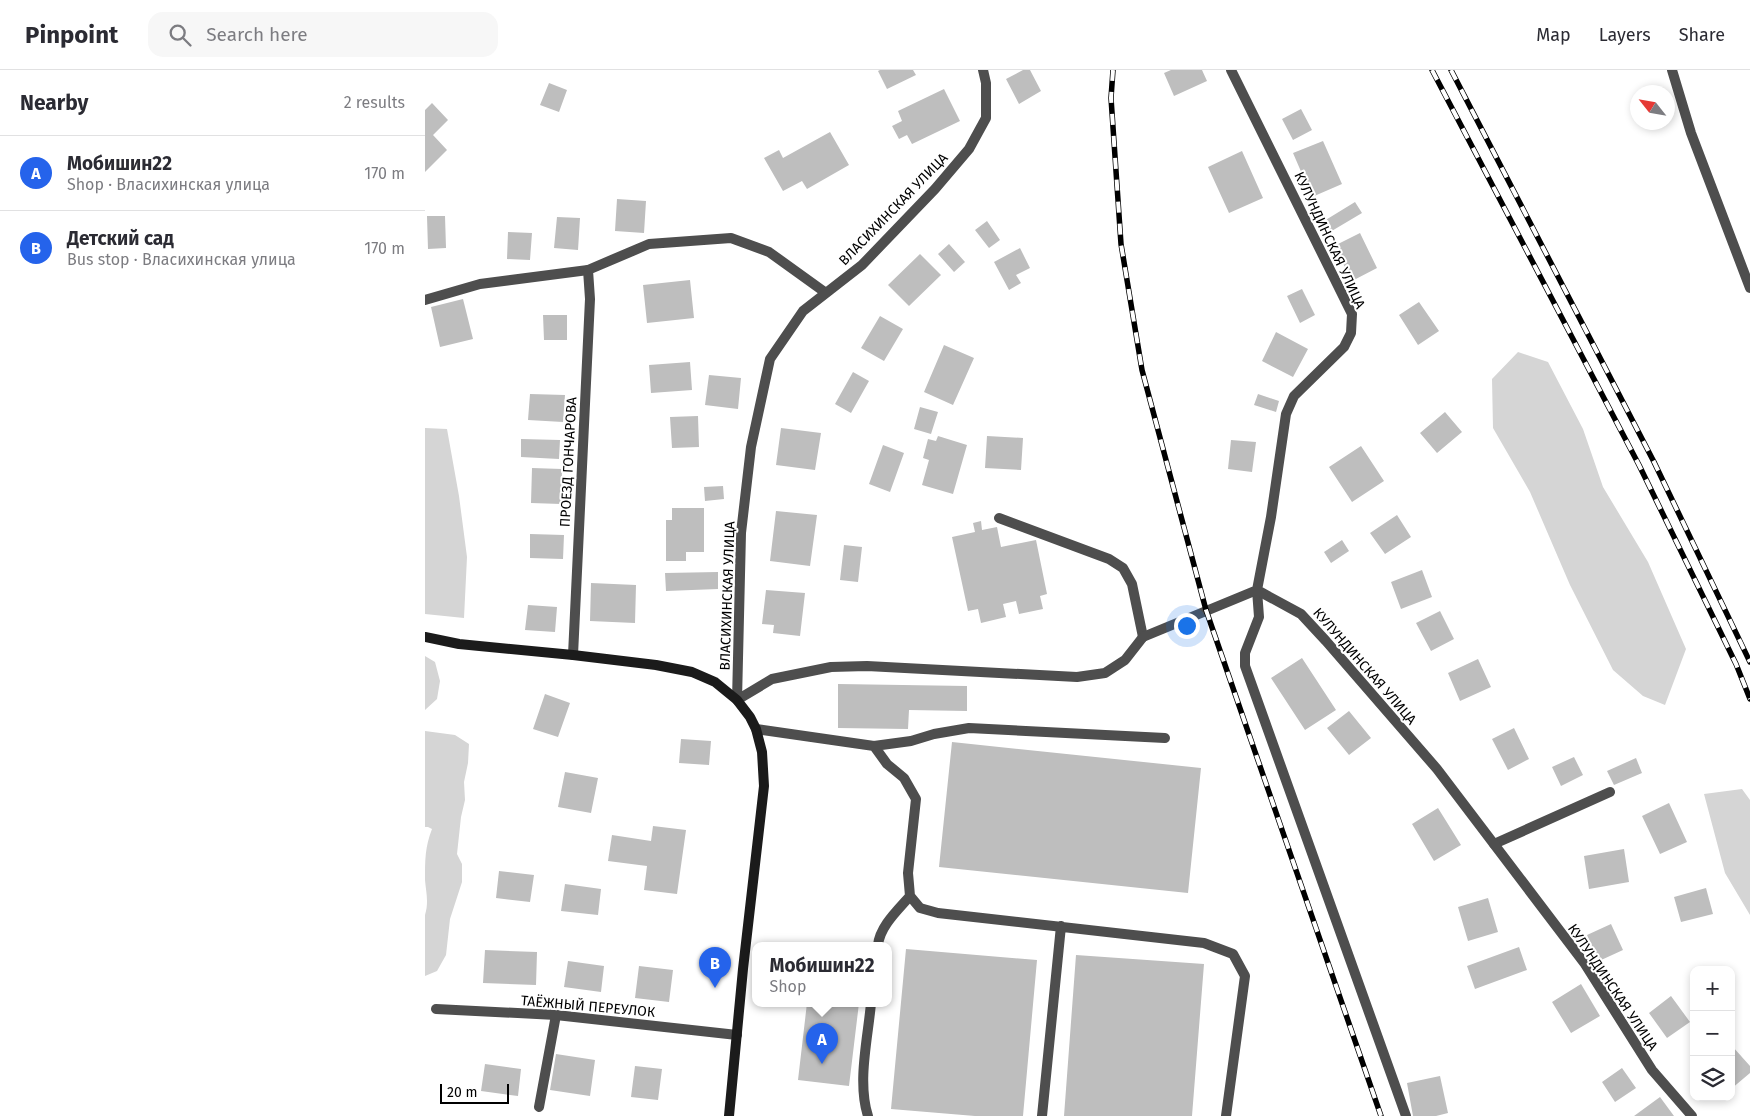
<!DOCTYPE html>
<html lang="en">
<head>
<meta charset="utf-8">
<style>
	body { margin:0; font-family:"Fira Sans",sans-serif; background:#f7f7f7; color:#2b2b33 }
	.controls { position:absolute; right:15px; bottom:15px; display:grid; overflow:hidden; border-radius:10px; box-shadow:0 2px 8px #0003 }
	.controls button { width:45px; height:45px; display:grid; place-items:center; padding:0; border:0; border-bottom:1px solid #e1e1e2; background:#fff; color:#2b2b33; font:25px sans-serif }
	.compass { position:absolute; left:1205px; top:15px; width:45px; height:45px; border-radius:50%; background:#fff; box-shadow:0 2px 8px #0003; rotate:301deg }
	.scale { position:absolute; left:15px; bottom:12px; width:69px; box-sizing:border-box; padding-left:5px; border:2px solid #000; border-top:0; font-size:14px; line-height:18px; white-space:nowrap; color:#000; -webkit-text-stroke:4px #fff; paint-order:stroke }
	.you { position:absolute; left:761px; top:555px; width:18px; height:18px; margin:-12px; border:4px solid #fff; border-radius:50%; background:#1a73e8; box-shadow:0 0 0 8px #1a73e833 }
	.badge { display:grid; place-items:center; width:32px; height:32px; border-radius:50%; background:#2563eb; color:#fff; font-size:16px; font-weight:700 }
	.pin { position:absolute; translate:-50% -41px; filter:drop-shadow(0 1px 2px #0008) }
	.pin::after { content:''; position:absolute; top:26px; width:18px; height:15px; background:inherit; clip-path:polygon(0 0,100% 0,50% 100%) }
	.popup { position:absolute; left:327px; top:872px; width:140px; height:65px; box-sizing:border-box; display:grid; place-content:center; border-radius:10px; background:#fff; filter:drop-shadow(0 1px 4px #0005); font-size:16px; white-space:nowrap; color:#7c7c81 }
	.popup b { font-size:19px; color:#2b2b33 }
	.popup::after { content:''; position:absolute; left:50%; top:100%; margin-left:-10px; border:10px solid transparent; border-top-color:#fff }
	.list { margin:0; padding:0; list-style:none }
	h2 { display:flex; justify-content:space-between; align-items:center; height:65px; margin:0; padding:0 20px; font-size:21px }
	h2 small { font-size:16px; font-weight:400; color:#7c7c81 }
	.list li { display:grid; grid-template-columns:32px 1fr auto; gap:15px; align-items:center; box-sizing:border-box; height:75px; padding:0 20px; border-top:1px solid #e1e1e2 }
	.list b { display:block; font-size:19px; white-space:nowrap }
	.list p { margin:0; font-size:16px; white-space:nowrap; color:#7c7c81 }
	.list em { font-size:16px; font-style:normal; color:#7c7c81 }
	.icon { flex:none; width:28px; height:28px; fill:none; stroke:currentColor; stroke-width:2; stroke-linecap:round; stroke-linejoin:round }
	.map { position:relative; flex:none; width:1325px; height:1046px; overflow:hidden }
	header { display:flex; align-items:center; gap:30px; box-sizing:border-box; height:70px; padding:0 25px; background:#fff; border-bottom:1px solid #e1e1e2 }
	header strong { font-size:24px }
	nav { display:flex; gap:28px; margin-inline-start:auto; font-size:18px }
	.search { width:350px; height:45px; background:#f7f7f7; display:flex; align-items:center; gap:12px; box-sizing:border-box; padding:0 18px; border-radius:15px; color:#7c7c81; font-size:19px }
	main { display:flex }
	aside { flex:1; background:#fff }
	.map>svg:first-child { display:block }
	.green { fill:#d5d5d5 }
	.building { fill:#bebebe }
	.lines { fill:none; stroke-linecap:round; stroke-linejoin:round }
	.lane { stroke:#4e4e4e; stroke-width:10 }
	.street { stroke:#4e4e4e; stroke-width:10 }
	.secondary { stroke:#1b1b1b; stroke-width:10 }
	.rail-casing { stroke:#000; stroke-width:5.5 }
	.rail { stroke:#fff; stroke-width:4; stroke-dasharray:11; stroke-linecap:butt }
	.labels { text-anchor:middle; stroke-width:4; stroke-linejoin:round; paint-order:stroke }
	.street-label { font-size:14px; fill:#000; stroke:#fff }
</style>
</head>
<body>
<header>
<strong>Pinpoint</strong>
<div class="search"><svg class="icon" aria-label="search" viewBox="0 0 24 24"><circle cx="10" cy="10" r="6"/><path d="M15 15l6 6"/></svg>Search here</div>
<nav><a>Map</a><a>Layers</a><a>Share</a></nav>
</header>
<main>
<aside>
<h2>Nearby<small>2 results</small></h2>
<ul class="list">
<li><span class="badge">A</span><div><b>Мобишин22</b><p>Shop · Власихинская улица</p></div><em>170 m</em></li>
<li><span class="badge">B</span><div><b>Детский сад</b><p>Bus stop · Власихинская улица</p></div><em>170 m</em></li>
</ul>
</aside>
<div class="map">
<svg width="1325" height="1046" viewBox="0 0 1325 1046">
	<rect width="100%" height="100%" fill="#fff"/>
	<path class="green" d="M1093,282l30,10 35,67 20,58 45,75 38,87 -21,56 -22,-9 -30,-26 -43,-85 -40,-93 -37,-64 -1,-49z
		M0,358l22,1 12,67 8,61 -3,61 -39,-4z
		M0,586l10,6 5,19 -3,18 -12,11z
		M0,661l30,4 14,9 -1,19 -4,19 1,18 -4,17 -4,37 5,10v18l-12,37 -4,36 -9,16 -12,5v-61c4,-13 1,-23 0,-35 0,-20 0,-33 7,-51l-4,-2h-3z
		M1317,719l8,11v115l-25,-42 -21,-79z"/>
	<path class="building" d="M455,0h33l3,5 -29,14 -9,-18z
		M598,0h7l11,21 -22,13 -13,-25z
		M746,0h31l5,11 -33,15 -10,-23z
		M124,13l18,7 -8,22 -19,-7z
		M519,19l16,32 -48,23 -5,-9 -8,4 -7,-13 10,-5 -4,-10z
		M7,33l16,17 -15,15 14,15 -22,22v-62z
		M876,39l11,21 -19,10 -11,-21z
		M405,62l19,33 -42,24 -5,-8 -19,10 -19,-33 15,-8 4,8z
		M898,71l19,43 -30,13 -19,-44z
		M817,81l21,47 -34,15 -21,-46z
		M192,129l29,2 -2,32 -29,-2z
		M930,132l7,11 -32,19 -6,-11z
		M2,146h18l1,32 -18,1z
		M132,147l23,1 -2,32 -24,-2z
		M562,151l13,19 -11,8 -14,-18z
		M83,162l24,1 -2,27 -23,-1z
		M935,163l17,35 -25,13 -18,-35z
		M524,174l16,18 -11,10 -16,-18z
		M595,178l10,20 -14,7 5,8 -12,7 -15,-28z
		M495,184l21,21 -32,31 -21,-21z
		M265,210l4,38 -47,5 -4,-38z
		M877,219l13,26 -15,8 -13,-27z
		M38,229l10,40 -33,8 -9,-40z
		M994,232l20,29 -21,14 -19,-30z
		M118,245h24v25h-23z
		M455,246l23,13 -19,32 -23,-13z
		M851,262l32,17 -15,28 -31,-16z
		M519,275l30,13 -21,47 -29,-13z
		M265,292l2,28 -41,3 -2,-28z
		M428,302l16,9 -18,32 -16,-9z
		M284,305l32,3 -3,31 -33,-4z
		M105,324l35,1 -2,27 -35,-2z
		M833,324l21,7 -3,11 -22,-7z
		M495,337l18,5 -7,22 -17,-5z
		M1020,342l17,20 -25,21 -17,-20z
		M273,346l1,31 -27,1 -2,-31z
		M356,358l40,5 -6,37 -39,-5z
		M513,366l29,9 -14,49 -31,-9 7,-25 -6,-2 5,-19 8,2z
		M562,366l36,2 -2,32 -36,-2z
		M96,369l39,1 -1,19 -38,-2z
		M806,370l25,2 -4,30 -24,-3z
		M458,375l21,8 -14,39 -21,-8z
		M936,376l23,35 -32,21 -23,-35z
		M107,398l30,1 -1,35 -30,-1z
		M298,416l1,13 -19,2 -1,-14z
		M247,438h32v44h-18v9h-20v-41h6z
		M351,441l41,4 -7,51 -40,-5z
		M972,445l14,22 -26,17 -15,-21z
		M556,451l1,9 15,-3 4,20 35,-7 11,54 -7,2 3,13 -24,5 -3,-13 -13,3 3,13 -25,6 -3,-14 -10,2 -16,-74 23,-5 -2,-9z
		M105,464l34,1 -1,24 -33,-1z
		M917,470l7,11 -18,12 -7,-11z
		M419,475l18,2 -4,35 -18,-2z
		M997,500l10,27 -31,12 -10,-27z
		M293,502v17l-52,2 -1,-18z
		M166,513l45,2 -1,38 -45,-2z
		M341,520l39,3 -5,43 -27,-3 1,-8 -12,-1z
		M103,535l29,2 -2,25 -30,-2z
		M1015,541l14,28 -23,12 -15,-28z
		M877,588l34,52 -31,20 -34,-52z
		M1053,589l13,28 -31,14 -12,-28z
		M413,614l129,2v25l-58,-1 -1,19 -70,-1z
		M120,624l25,9 -12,34 -25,-8z
		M924,641l22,27 -22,17 -22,-27z
		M1089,658l15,31 -21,11 -16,-31z
		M256,669l30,2 -2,24 -30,-2z
		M527,672l249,26 -13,125 -249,-26z
		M1149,687l9,18 -22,11 -9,-19z
		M1211,688l6,15 -28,12 -7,-14z
		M140,702l33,6 -7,35 -33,-6z
		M1244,733l18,39 -27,12 -18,-38z
		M1013,738l23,37 -27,16 -22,-37z
		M228,756l33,4 -9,64 -33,-4 3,-24 -39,-5 4,-26 39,6z
		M1199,779l5,33 -40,7 -5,-33z
		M74,801l35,4 -4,27 -34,-4z
		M140,814l36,5 -3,26 -37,-4z
		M1281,818l7,26 -32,8 -7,-25z
		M1063,828l10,34 -30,9 -10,-34z
		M1186,854l12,26 -24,11 -12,-26z
		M1094,877l8,23 -52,19 -8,-23z
		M481,879l131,11 -14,156h-48l-84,-7z
		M60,880l52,2 -1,33 -53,-2z
		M651,885l128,9 -12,152h-128z
		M143,891l36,5 -3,26 -37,-5z
		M214,896l34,4 -4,32 -34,-4z
		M1156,914l19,32 -29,17 -19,-31z
		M1246,926l19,26 -23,16 -18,-25z
		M382,933h52l-10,83 -51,-6z
		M1308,977l17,19v7l-19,16v-40z
		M131,984l39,6 -5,36 -40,-6z
		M60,994l36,5 -3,27 -37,-5z
		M210,996l27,3 -4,31 -27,-3z
		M1197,998l14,20 -21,14 -13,-20z
		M1015,1006l8,37 -12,3h-23l-6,-33z
		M1235,1027l14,19h-40z"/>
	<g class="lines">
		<path class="lane" d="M1247,0l19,63 59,155
			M0,230l55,-16 108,-14
			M574,448l110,41 14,9 9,16 11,53
			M832,520l2,27 -14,36v13l161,450
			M331,659l118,17 13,18 17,14 12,21 -8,74 2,23 10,12 18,5 266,30 29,11 12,22 -19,140
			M449,676l37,-5 23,-7 35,-6 196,10
			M1069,774l116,-52
			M453,875c2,-19 20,-35 32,-49
			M114,1037l17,-92
			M443,1046c-11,-34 0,-78 3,-113
			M617,1046l19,-190"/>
		<path class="street" d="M806,0l121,244 -1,19 -7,14 -50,49 -8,18 -15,103 -14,73
			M832,520l44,24 25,27 111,128 148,195 67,106 40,46
			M148,585l17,-356 -2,-29 61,-26 82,-6 38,14 57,41
			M312,630l4,-167 10,-86 19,-88 33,-48 59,-46 73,-76 34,-40 17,-31v-35l-3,-13
			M312,630l35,-21 59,-12 36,-1 210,11 28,-4 20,-13 18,-23 114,-47
			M11,939l120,6 181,20"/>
		<path class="secondary" d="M0,567l34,7 114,11 83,10 36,7 23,10 22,18 13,17 6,12 6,23 2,34 -21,183 -14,147"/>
		<defs>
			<path id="rail" d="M688,0l-2,28 10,146 21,126 64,240 175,506
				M1007,0l207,395 97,199 14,35
				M1026,0l203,392 96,200"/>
		</defs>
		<use href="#rail" class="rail-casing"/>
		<use href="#rail" class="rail"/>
	</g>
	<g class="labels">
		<g class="street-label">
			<text transform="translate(468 139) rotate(-46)" y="5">ВЛАСИХИНСКАЯ УЛИЦА</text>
			<text transform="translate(905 170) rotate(65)" y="5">КУЛУНДИНСКАЯ УЛИЦА</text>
			<text transform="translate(143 392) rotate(-87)" y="5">ПРОЕЗД ГОНЧАРОВА</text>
			<text transform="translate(302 526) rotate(-88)" y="5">ВЛАСИХИНСКАЯ УЛИЦА</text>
			<text transform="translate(940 596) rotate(49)" y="5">КУЛУНДИНСКАЯ УЛИЦА</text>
			<text transform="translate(1188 917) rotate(56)" y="5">КУЛУНДИНСКАЯ УЛИЦА</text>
			<text transform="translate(163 936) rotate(5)" y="5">ТАЁЖНЫЙ ПЕРЕУЛОК</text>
		</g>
	</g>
</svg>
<div class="controls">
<button>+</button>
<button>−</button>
<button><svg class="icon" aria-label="layers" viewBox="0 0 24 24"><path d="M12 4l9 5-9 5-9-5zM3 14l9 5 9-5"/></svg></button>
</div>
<svg class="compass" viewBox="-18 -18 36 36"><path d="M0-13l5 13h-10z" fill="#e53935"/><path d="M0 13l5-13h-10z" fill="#7c7c81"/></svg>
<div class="scale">20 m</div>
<div class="you"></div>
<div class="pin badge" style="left:397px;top:994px">A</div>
<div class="popup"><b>Мобишин22</b>Shop</div>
<div class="pin badge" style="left:290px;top:918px">B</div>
</div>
</main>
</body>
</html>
